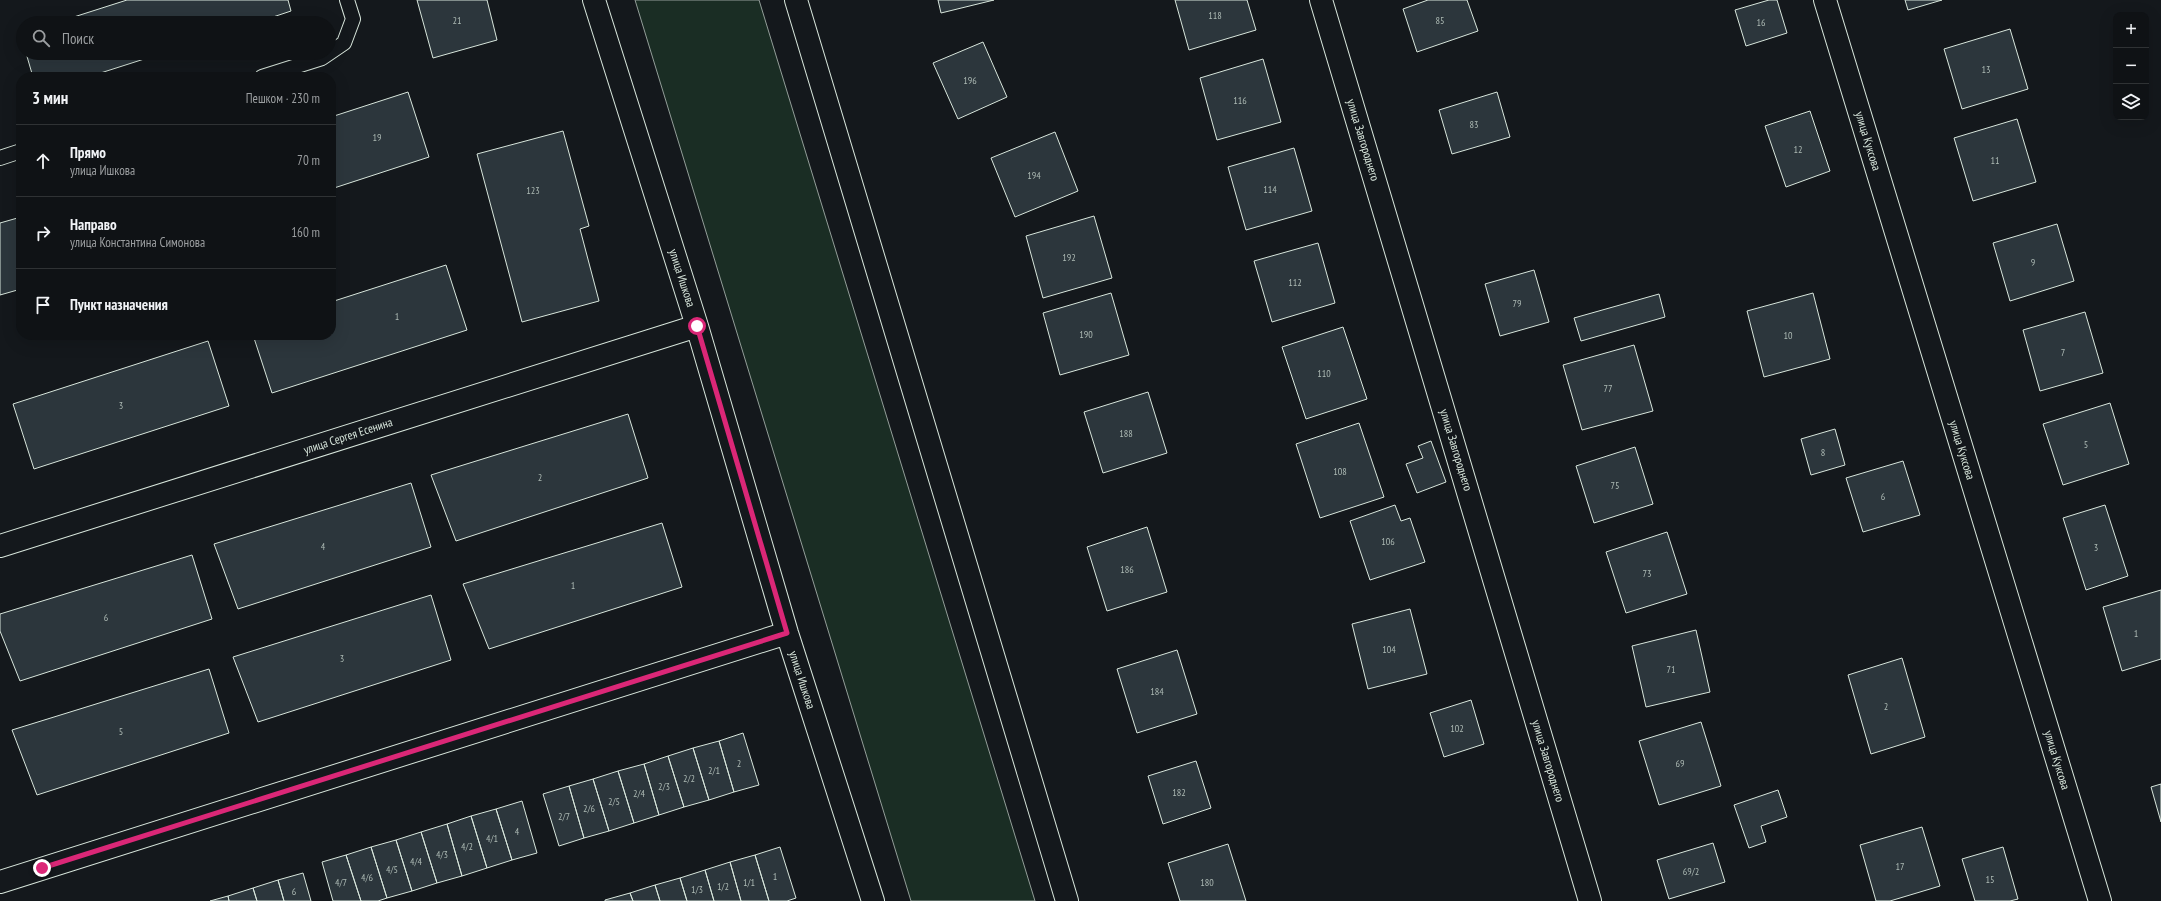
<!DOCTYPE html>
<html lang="ru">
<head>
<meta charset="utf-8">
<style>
	body { margin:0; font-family:"PT Sans Narrow",sans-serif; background:#181b1e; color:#f1f3f6 }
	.controls { position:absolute; right:12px; top:12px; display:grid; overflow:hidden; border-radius:8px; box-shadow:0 4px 16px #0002 }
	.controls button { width:36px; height:36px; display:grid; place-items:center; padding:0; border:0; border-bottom:1px solid #2f3234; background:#0f1215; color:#f1f3f6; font:20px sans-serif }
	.stop { position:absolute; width:12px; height:12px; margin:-9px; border:3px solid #db2777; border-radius:50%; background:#fff }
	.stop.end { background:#db2777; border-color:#fff; box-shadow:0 1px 4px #0008 }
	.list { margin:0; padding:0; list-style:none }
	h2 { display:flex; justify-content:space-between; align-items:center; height:52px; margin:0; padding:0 16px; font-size:17px }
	h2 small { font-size:13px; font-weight:400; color:#9b9ea0 }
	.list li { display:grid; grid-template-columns:26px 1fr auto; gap:12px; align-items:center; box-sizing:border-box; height:72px; padding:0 16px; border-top:1px solid #2f3234 }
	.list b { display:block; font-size:15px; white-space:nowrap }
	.list p { margin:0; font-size:13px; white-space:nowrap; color:#9b9ea0 }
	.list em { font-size:13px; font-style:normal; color:#9b9ea0 }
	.icon { flex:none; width:22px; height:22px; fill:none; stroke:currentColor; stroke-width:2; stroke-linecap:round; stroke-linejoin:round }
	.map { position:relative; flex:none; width:2161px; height:901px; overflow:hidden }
	.search { position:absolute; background:#0f1215; box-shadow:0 4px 16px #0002; left:16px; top:16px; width:320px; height:44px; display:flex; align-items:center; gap:10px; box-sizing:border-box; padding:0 14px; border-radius:22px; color:#9b9ea0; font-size:15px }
	.panel { position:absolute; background:#0f1215; box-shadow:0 4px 16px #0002; left:16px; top:72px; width:320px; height:268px; border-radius:16px }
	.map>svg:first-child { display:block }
	.green { fill:#1a2d24; stroke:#939e99 }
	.building { fill:#2c363c; stroke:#d8e6dc }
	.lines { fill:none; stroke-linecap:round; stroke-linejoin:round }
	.lane-casing { stroke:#d8e6dc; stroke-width:16 }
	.street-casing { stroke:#d8e6dc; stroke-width:24 }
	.lane { stroke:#14181c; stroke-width:14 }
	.street { stroke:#14181c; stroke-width:22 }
	.route { stroke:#db2777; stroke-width:5 }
	.labels { text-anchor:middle; stroke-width:3; stroke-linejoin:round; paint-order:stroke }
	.number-label { font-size:10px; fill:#adbab4 }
	.street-label { font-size:12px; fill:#d8e6dc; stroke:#14181c }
</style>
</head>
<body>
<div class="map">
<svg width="2161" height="901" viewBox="0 0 2161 901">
	<rect width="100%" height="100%" fill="#14181c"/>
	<path class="green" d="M635,0h124l276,901h-124z"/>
	<path class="building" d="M127,0h161l3,11 -36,12h-200z
		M417,0h70l10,40 -64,18z
		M938,0h56l-53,13z
		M1175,0h72l9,30 -67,20z
		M1428,0h39l11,31 -61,21 -14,-43z
		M1769,0h8l10,33 -41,13 -11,-36z
		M1905,0h37l-34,10z
		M2010,29l18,60 -66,20 -18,-60z
		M983,42l24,55 -49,22 -25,-56z
		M26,53h137l-75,24h-55z
		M1263,59l18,63 -64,18 -17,-62z
		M408,92l21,65 -98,32v-72z
		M1497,92l13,45 -58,17 -13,-44z
		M1810,111l20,60 -44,16 -21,-61z
		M2017,119l19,63 -63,19 -19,-63z
		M563,131l26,95 -9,3 19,72 -77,21 -45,-168z
		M1055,132l23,59 -63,26 -24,-59z
		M1294,148l18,63 -66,19 -18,-63z
		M1094,216l18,62 -69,20 -17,-62z
		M21,217v72l-21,6v-72z
		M2057,224l17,57 -64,20 -17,-58z
		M1318,243l17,60 -63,19 -18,-61z
		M446,265l21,65 -195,63 -19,-58h78v-33z
		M1534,270l15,52 -49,14 -15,-52z
		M1111,293l18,62 -69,20 -17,-62z
		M1813,293l17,66 -66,18 -17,-66z
		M1659,294l6,23 -84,24 -7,-23z
		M2085,312l18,61 -63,18 -17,-61z
		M1343,327l24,72 -61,20 -24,-72z
		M208,341l21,65 -195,63 -21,-65z
		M1634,345l19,66 -71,19 -19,-65z
		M1148,392l19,61 -64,20 -19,-61z
		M2110,403l19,61 -66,21 -20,-61z
		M628,414l20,64 -192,63 -25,-66z
		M1359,423l25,74 -64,21 -24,-74z
		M1835,429l10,36 -34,10 -10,-36z
		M1431,441l15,41 -29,11 -11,-29 17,-6 -5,-12z
		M1635,447l18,57 -59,19 -18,-57z
		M1903,461l17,54 -57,17 -17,-54z
		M411,483l20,64 -193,62 -24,-65z
		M1395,505l6,16 9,-3 15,44 -55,18 -20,-59z
		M2105,505l23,71 -42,14 -23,-72z
		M662,523l20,64 -193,62 -26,-65z
		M1147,527l20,65 -60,19 -20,-64z
		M1667,532l20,62 -61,19 -20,-61z
		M192,555l20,64 -192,62 -20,-50v-17z
		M2161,590v69l-39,12 -19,-64z
		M431,595l20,65 -193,62 -25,-65z
		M1410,609l17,65 -59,15 -16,-65z
		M1696,630l14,62 -64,15 -14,-61z
		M1177,650l20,64 -60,19 -20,-64z
		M1902,658l23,79 -54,17 -23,-79z
		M209,669l20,64 -192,62 -25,-65z
		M1471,700l13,44 -40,13 -14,-44z
		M1701,722l20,64 -62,19 -20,-64z
		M743,733l16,52 -25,7 -15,-51z
		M719,741l15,51 -25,8 -16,-52z
		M693,748l16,52 -25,7 -16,-51z
		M668,756l16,51 -25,8 -15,-51z
		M1196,761l15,47 -48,16 -15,-48z
		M644,764l15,51 -25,8 -16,-52z
		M618,771l16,52 -25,8 -16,-52z
		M593,779l16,52 -25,7 -15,-52z
		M2161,784v38l-10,-35z
		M569,786l15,52 -25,8 -16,-52z
		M1778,790l9,27 -26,9 5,16 -17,6 -15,-43z
		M522,801l15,52 -25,7 -16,-51z
		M496,809l16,51 -25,8 -16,-52z
		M471,816l16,52 -25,8 -15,-52z
		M447,824l15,52 -25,7 -16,-51z
		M1922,827l18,59 -50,15h-14l-16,-56z
		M421,832l16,51 -25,8 -16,-51z
		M396,840l16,51 -25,7 -16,-51z
		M1713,843l12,39 -56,17 -12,-39z
		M1228,844l18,57h-66l-12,-38z
		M371,847l16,51 -9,3h-17l-15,-46z
		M780,847l16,51 -9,3h-18l-14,-46z
		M2003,847l15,52 -8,2h-35l-13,-42z
		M346,855l15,46h-28l-11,-39z
		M755,855l14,46h-28l-11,-39z
		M730,862l11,39h-27l-9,-31z
		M705,870l9,31h-27l-7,-23z
		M303,873l8,28h-27l-6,-21z
		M680,878l7,23h-27l-5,-16z
		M278,880l6,21h-27l-4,-13z
		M655,885l5,16h-27l-3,-8z
		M253,888l4,13h-28l-1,-5z
		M630,893l3,8h-28v-1z
		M228,896l1,5h-19z"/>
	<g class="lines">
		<defs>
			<path id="lane" d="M262,77l60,-19 22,-15 9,-24 -6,-19
				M0,158l21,-7"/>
			<path id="street" d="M594,0l103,326 90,307 86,268
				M796,0l271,901
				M1321,0l269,901
				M1825,0l275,901
				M0,546l697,-220
				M0,882l787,-249"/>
		</defs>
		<use href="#lane" class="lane-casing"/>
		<use href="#street" class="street-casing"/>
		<use href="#lane" class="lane"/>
		<use href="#street" class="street"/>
	</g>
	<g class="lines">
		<path class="route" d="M42,868l745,-235 -90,-307"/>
	</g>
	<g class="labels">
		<g class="number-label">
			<text x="1215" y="19">118</text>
			<text x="457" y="24">21</text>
			<text x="1440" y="24">85</text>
			<text x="1761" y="26">16</text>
			<text x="1986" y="73">13</text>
			<text x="970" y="84">196</text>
			<text x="1240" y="104">116</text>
			<text x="1474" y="128">83</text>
			<text x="377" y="141">19</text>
			<text x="1798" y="153">12</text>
			<text x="1995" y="164">11</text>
			<text x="1034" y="179">194</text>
			<text x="1270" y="193">114</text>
			<text x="533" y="194">123</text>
			<text x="1069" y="261">192</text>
			<text x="2033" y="266">9</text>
			<text x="1295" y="286">112</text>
			<text x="1517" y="307">79</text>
			<text x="397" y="320">1</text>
			<text x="1086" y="338">190</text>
			<text x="1788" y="339">10</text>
			<text x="2063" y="356">7</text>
			<text x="1324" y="377">110</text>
			<text x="1608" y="392">77</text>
			<text x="121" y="409">3</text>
			<text x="1126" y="437">188</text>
			<text x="2086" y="448">5</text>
			<text x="1823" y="456">8</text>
			<text x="1340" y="475">108</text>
			<text x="540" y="481">2</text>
			<text x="1615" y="489">75</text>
			<text x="1883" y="500">6</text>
			<text x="1388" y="545">106</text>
			<text x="323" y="550">4</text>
			<text x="2096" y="551">3</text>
			<text x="1127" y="573">186</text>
			<text x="1647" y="577">73</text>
			<text x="573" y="589">1</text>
			<text x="106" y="621">6</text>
			<text x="2136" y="637">1</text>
			<text x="1389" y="653">104</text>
			<text x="342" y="662">3</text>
			<text x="1671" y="673">71</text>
			<text x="1157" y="695">184</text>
			<text x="1886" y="710">2</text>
			<text x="1457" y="732">102</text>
			<text x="121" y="735">5</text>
			<text x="739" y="767">2</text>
			<text x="1680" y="767">69</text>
			<text x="714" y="774">2/1</text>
			<text x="689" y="782">2/2</text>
			<text x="664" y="790">2/3</text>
			<text x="1179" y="796">182</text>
			<text x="639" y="797">2/4</text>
			<text x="614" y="805">2/5</text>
			<text x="589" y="812">2/6</text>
			<text x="564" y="820">2/7</text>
			<text x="517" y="835">4</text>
			<text x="492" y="842">4/1</text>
			<text x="467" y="850">4/2</text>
			<text x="442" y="858">4/3</text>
			<text x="416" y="865">4/4</text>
			<text x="1900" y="870">17</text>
			<text x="392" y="873">4/5</text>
			<text x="1691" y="875">69/2</text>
			<text x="775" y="880">1</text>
			<text x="367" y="881">4/6</text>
			<text x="1990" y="883">15</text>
			<text x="341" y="886">4/7</text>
			<text x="749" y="886">1/1</text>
			<text x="1207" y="886">180</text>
			<text x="723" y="890">1/2</text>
			<text x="697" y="893">1/3</text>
			<text x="294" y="895">6</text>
		</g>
		<g class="street-label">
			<text transform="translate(1363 140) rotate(73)" y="4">улица Завгороднего</text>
			<text transform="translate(1868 141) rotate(73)" y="4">улица Куксова</text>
			<text transform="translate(682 278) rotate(72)" y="4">улица Ишкова</text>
			<text transform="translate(348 436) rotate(-18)" y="4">улица Сергея Есенина</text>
			<text transform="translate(1456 450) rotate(73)" y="4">улица Завгороднего</text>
			<text transform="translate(1962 450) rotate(73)" y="4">улица Куксова</text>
			<text transform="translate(802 680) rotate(72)" y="4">улица Ишкова</text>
			<text transform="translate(2057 760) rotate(73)" y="4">улица Куксова</text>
			<text transform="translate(1548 761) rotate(73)" y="4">улица Завгороднего</text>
		</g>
	</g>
</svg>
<div class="controls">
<button>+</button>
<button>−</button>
<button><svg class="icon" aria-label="layers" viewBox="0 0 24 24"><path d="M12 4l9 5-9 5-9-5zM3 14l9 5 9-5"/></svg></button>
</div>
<div class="stop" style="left:697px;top:326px"></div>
<div class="stop end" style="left:42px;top:868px"></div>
<div class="search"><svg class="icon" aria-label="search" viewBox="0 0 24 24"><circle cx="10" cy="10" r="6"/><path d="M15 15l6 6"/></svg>Поиск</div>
<section class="panel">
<h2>3 мин<small>Пешком · 230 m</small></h2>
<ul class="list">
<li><svg class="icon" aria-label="ahead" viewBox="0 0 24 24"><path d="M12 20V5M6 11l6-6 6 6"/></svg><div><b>Прямо</b><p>улица Ишкова</p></div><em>70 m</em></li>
<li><svg class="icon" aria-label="right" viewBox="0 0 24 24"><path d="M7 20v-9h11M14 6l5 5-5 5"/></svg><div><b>Направо</b><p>улица Константина Симонова</p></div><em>160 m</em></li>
<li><svg class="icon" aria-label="arrive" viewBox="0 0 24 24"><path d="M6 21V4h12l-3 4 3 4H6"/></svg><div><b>Пункт назначения</b></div></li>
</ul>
</section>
</div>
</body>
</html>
